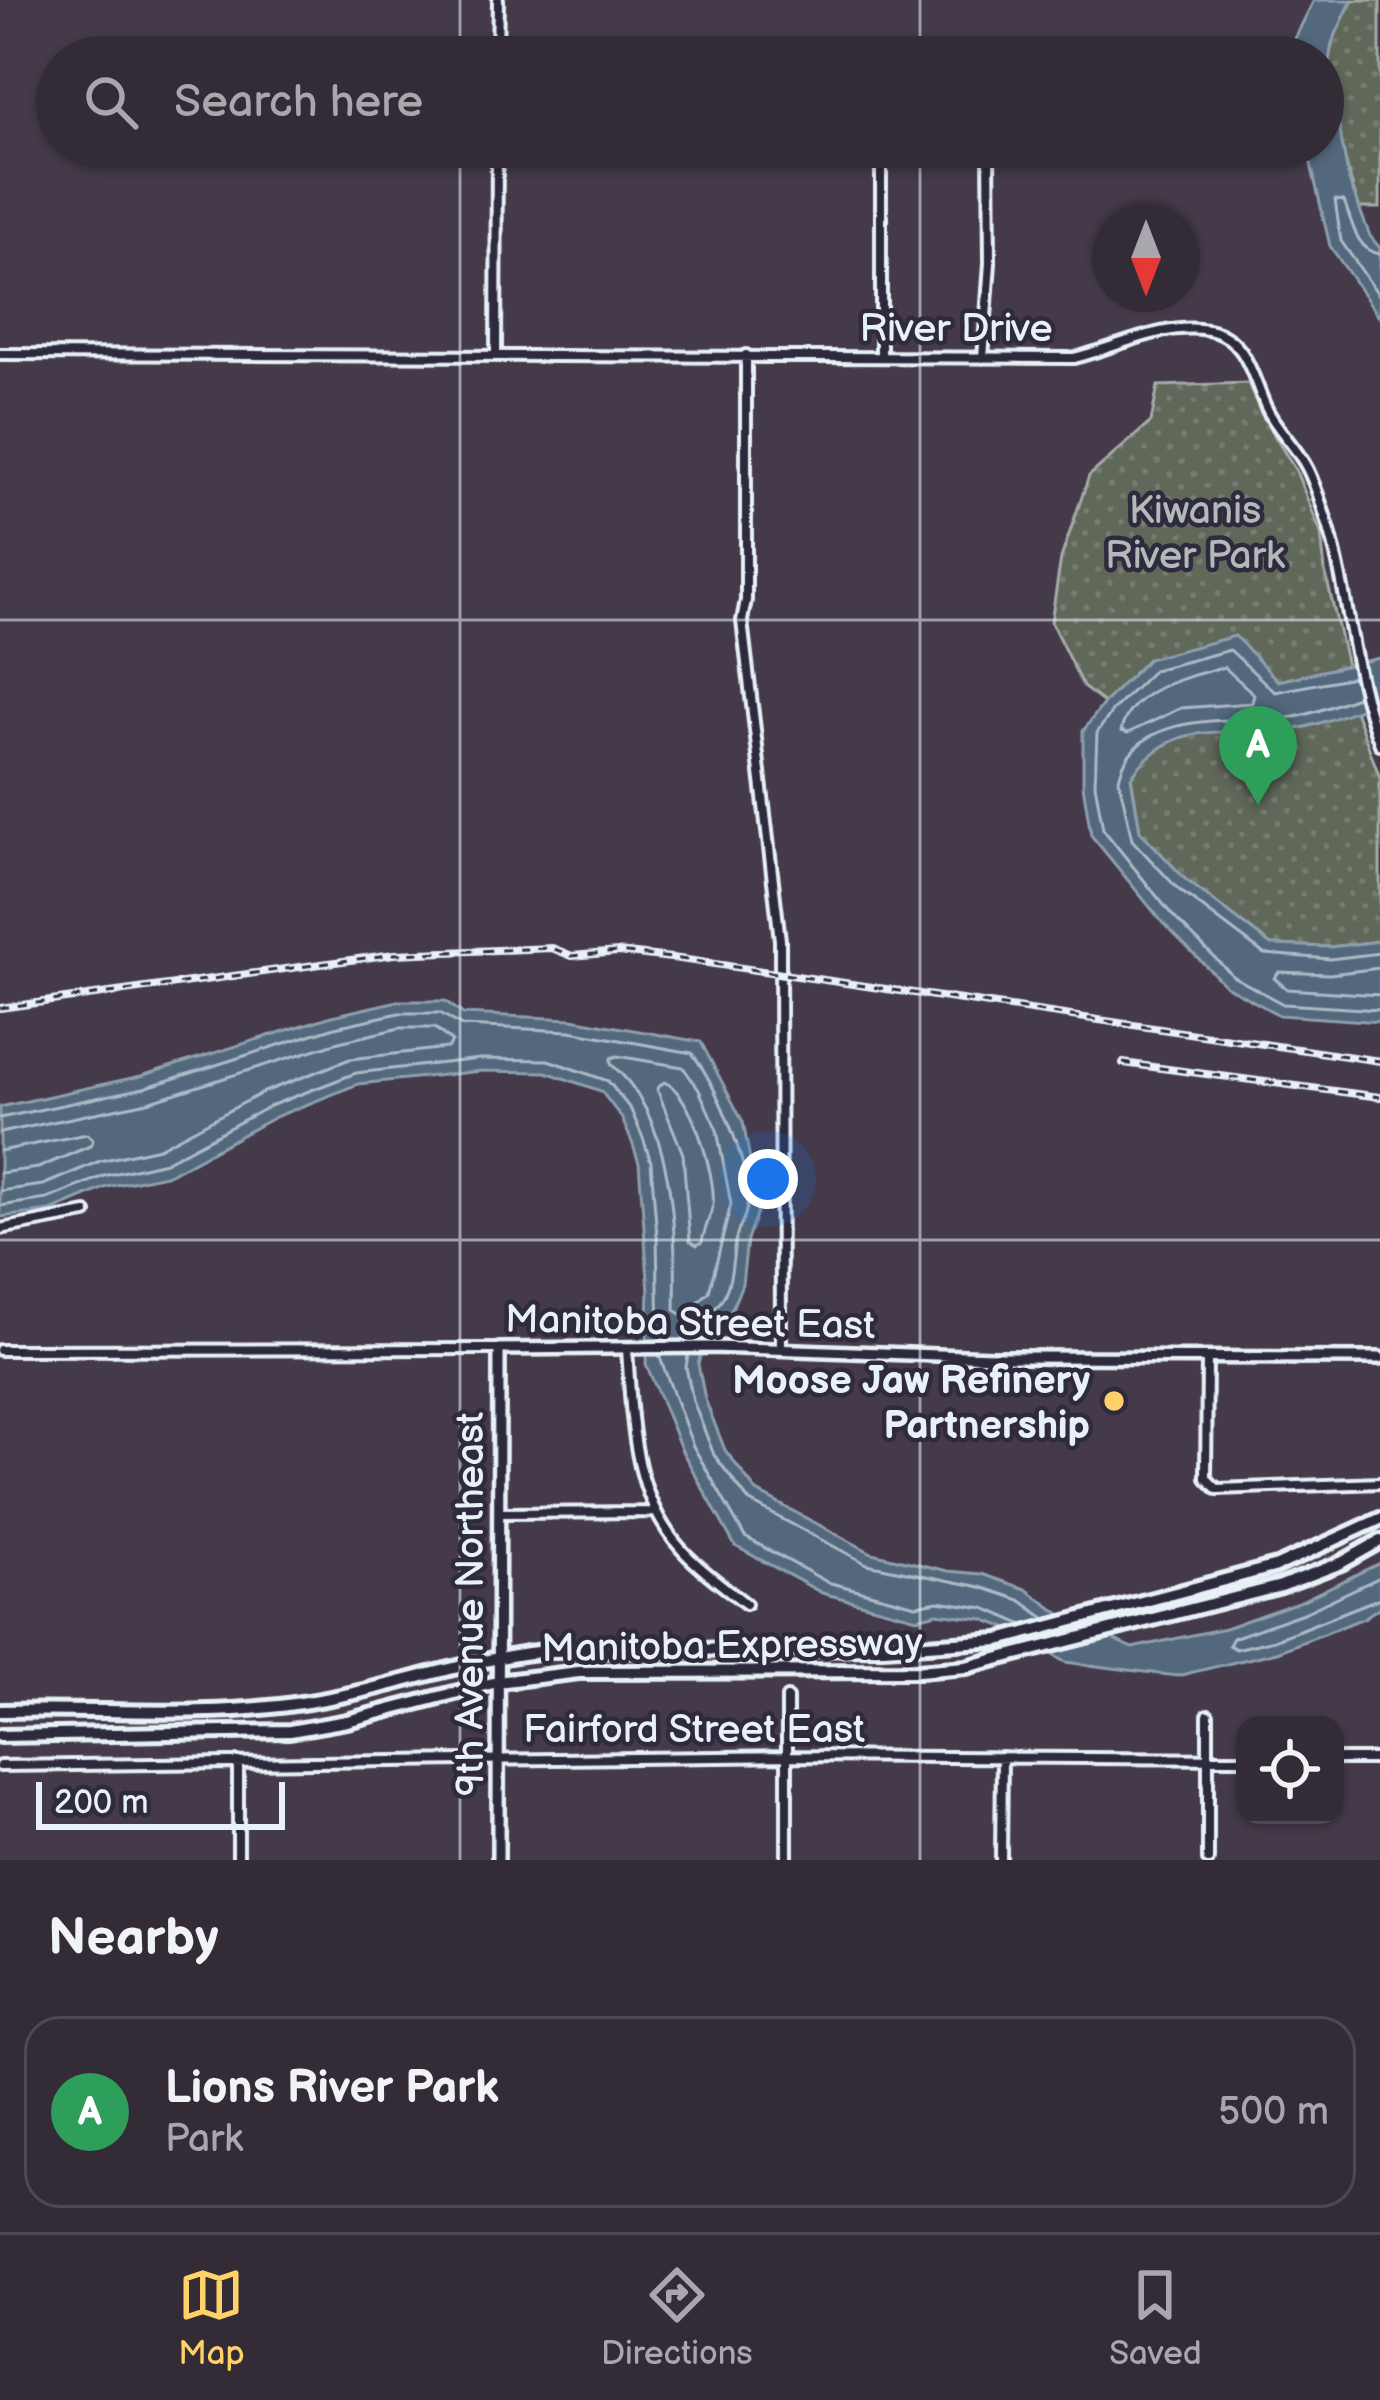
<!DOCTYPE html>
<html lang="en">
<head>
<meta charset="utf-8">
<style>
	body { margin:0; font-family:"Balsamiq Sans",sans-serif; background:#3e3842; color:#f1f3f6 }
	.controls { position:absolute; right:36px; bottom:36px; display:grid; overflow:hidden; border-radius:24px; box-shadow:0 3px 9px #0004 }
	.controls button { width:108px; height:108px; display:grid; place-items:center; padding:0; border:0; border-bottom:3px solid #4e4852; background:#332c37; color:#f1f3f6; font:60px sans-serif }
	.compass { position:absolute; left:1092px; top:204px; width:108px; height:108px; border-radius:50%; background:#332c37; box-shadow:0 3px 9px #0004; rotate:180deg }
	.scale { position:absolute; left:36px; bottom:30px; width:249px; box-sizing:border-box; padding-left:12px; border:6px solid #e8f1f8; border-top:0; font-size:33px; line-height:42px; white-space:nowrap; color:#e8f1f8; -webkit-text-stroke:9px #2f2a3d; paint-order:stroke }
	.you { position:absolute; left:768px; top:1179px; width:42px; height:42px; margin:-30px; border:9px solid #fff; border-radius:50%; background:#1a73e8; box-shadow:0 0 0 18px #1a73e833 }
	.badge { display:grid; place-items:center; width:78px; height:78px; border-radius:50%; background:#ffd166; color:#fff; font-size:39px; font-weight:700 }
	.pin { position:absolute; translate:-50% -99px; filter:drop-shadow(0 3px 6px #0008) }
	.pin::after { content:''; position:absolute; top:63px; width:42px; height:36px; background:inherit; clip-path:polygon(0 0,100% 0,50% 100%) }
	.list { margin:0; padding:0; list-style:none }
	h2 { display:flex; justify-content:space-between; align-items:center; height:156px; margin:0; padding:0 48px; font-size:51px }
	h2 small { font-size:39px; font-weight:400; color:#a9a7ad }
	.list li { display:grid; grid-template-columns:78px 1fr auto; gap:36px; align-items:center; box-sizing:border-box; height:192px; margin:0 24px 24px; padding:0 24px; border:3px solid #4e4852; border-radius:36px }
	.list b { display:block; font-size:45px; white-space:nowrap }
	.list p { margin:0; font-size:39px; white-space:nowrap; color:#a9a7ad }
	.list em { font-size:39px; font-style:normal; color:#a9a7ad }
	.icon { flex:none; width:66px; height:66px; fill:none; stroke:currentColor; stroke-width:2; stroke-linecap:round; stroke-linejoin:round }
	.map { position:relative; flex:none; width:1380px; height:1860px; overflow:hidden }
	.search { position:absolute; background:#332c37; box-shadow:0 3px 9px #0004; left:36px; right:36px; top:36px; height:132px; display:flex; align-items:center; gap:30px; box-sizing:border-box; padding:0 42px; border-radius:66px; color:#a9a7ad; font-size:45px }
	.sheet { height:372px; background:#332c37 }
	nav { display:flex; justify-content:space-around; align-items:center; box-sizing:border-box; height:168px; border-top:3px solid #4e4852; background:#332c37; font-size:33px; color:#a9a7ad }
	nav a { display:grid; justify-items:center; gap:6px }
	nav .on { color:#ffd166 }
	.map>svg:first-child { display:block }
	.grass { fill:url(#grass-dots); stroke:#a4aca9; stroke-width:3 }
	.water { fill:#52687d; stroke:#8e9fae; stroke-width:3 }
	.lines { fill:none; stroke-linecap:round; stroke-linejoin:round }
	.shore { stroke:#acbac7; stroke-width:3 }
	.street-casing { stroke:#e8f1f8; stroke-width:16 }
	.secondary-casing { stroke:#e8f1f8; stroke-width:18 }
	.primary-casing { stroke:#e8f1f8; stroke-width:20 }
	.street { stroke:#2f2a3d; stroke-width:8 }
	.secondary { stroke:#2f2a3d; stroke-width:9 }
	.primary { stroke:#2f2a3d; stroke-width:10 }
	.rail-casing { stroke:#e8f1f8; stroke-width:8 }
	.rail { stroke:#2f2a3d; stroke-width:3; stroke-dasharray:9; stroke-linecap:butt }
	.grid { fill:none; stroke:#e8f1f8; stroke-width:3; stroke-opacity:0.55 }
	.poi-dot { fill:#ffd166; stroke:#2f2a3d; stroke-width:4.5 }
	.labels { text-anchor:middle; stroke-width:9; stroke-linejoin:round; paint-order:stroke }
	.street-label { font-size:39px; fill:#e8f1f8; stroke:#2f2a3d }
	.park-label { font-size:39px; fill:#b2bab9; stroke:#2f2a3d }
	.poi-label { font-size:39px; font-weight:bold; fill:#e8f1f8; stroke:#2f2a3d; text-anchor:end }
</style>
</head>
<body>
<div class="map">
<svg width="1380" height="1860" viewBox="0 0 1380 1860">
	<defs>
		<pattern id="grass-dots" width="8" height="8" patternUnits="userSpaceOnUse" patternTransform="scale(3)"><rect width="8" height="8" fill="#61675a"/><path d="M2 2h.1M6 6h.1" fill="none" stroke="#787d72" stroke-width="1.8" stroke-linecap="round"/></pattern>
	</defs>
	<rect width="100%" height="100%" fill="#443a49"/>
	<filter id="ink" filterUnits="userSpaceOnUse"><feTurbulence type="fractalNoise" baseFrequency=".00833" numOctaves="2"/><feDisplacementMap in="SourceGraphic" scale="24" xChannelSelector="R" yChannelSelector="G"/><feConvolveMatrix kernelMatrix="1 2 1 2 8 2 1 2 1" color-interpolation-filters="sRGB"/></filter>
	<g filter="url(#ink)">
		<path class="grass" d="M1353,0h27v208h-20c-11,-26 -34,-121 -31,-147 2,-21 13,-43 24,-61z
			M1248,383l12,29 36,59 25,62 4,38 22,95 -69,15 -130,-22 -44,44 -21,-16 -32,-65 10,-64 28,-82 62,-54 7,-36z
			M1355,710l25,68v163l-50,6 -59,-2 -85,-65 -46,-49 -9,-55c48,-67 103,-33 171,-48 18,-4 35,-12 53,-18z"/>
		<path class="water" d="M1314,0h38l-20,43 -4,24 21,114 21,55 10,12v70l-50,-72 -23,-99h16v-90h-34l-1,-5z
			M1235,636l43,45 102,-23v44c-26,8 -53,21 -80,26 -67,14 -121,-18 -169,49l9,54 46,49 85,65 59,2 50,-6v81l-101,-7 -53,-29 -63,-63 -72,-88 -8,-50v-54l21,-28 44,-44z
			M398,1001h47l18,13 109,5 129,23 42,80 16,85 -12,33 -5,44 -11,27 -22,15 -11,38 7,35 20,51 32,42 115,61 76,18 34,3 44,15 34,25 72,34 93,-20 76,-27 79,-38v44l-16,11 -87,34 -100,24 -112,-14 -61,-35 -21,-8 -46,-6 -20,5 -95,-25 -87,-47 -53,-95 -36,-87 3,-72 -10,-129 -7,-21 -11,-25 -20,-26 -55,-19 -64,-1 -124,13 -83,33 -105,57 -63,13 -56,24 -51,6v-110l141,-31 191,-60z"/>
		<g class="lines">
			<path class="shore" d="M1380,254c-24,-3 -28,-33 -36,-53l-9,-1 6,41 39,56
				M1224,667l30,27 -2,9 -71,5 -53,25 -7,-2c9,-42 67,-55 103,-64z
				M1353,677l-78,15 -45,-42 -76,20 -41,40 -16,23 -2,51 8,45 69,86 62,62 49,27 97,6
				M1358,697c-21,6 -43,17 -64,20 -53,7 -160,-11 -175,62l13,61 46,49 86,65 66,5 50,-6
				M1380,968l-50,6 -51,-2 -5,6 13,11 93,6
				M617,1056l66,11 16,23 18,40 14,74 -22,88 -26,23 -8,-5c2,-77 -1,-194 -64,-246v-6z
				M664,1082c27,9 52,94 49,122 -2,12 -9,25 -11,38l-5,3 -7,-4 -7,-87 -26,-65z
				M0,1118l144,-30 191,-61 64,-14h41l22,13 108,5 122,22c24,32 60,113 55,154 -2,12 -10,23 -12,35 -3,19 -3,37 -11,54 -10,20 -23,16 -31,44
				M0,1133l148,-31 191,-60 61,-14h35l17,14 -5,6 -97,11 -86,33 -105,56 -59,13 -57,24 -43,6
				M0,1151l87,-17 6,6 -3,6 -52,22 -38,5
				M0,1206l47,-7 57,-23 61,-14 105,-56 86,-33 124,-14 68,1 60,21 23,29 12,28 8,24 6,74 2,104
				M659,1355l34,91 52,91 82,45 89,23 22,-4 47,7 39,17
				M688,1355l-2,12 7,34 21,54 36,47 117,62 114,23 39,13 26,19
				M1380,1577l-74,35 -73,26 -4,7 7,4 38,-9 106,-42"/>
			<defs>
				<path id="street" d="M497,57l1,-57
					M881,147v210
					M818,148l12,-1
					M0,354l1074,4c42,-10 90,-36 134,-28 39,7 44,47 58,77 10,22 30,39 41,61 9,18 16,41 22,60 21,71 23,146 51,216
					M496,354l1,-207
					M746,355v245l-4,21 38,319 1,409
					M983,358l7,-95 -1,-116
					M0,1229l86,-16
					M627,1349c5,71 5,146 55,201 18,20 43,37 64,54
					M0,1350l499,-1
					M1207,1359l-1,119 11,11 163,-6
					M499,1513l155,-1
					M787,1698v162
					M1208,1715v145
					M1335,1759h45
					M238,1762v98
					M0,1766l787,-10 458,3
					M1001,1860l1,-103"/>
				<path id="secondary" d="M498,1860l1,-511 214,-2 280,10 387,1"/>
				<path id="primary" d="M0,1711c97,-3 198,7 294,-7 85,-11 166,-44 251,-53l338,-3 116,-8 278,-74 103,-47
					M0,1736l290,-5 57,-10 150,-39 82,-10 339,-1 48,-4 315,-81 60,-23 39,-22"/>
			</defs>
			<use href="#street" class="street-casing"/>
			<use href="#secondary" class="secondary-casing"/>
			<use href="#primary" class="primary-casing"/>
			<use href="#street" class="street"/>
			<use href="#secondary" class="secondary"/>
			<use href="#primary" class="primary"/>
			<defs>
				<path id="rail" d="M0,1008l394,-54 158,-6 20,8 46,-4 62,7 700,102
					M1123,1063l257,34"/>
			</defs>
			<use href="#rail" class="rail-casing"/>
			<use href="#rail" class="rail"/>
		</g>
	</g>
	<path class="grid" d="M460,0v57M920,0v57M460,147v1713M920,147v1713M0,620h1380M0,1240h1380"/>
	<circle class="poi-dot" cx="1114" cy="1401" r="12"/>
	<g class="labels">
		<g class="street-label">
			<text x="956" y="341">River Drive</text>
			<text transform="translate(690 1321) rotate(1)" y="14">Manitoba Street East</text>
			<text transform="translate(469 1604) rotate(-90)" y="14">9th Avenue Northeast</text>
			<text transform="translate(732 1644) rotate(-1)" y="14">Manitoba Expressway</text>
			<text x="694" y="1742">Fairford Street East</text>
		</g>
		<g class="park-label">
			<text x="1195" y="523">Kiwanis<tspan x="1195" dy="45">River Park</tspan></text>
		</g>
		<g class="poi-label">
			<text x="1090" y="1393">Moose Jaw Refinery<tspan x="1090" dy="45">Partnership</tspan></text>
		</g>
	</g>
</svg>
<div class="controls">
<button><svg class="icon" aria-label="locate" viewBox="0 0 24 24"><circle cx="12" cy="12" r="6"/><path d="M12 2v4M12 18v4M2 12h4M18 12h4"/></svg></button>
</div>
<svg class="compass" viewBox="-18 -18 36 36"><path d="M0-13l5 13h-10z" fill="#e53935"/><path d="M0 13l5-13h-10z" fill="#a9a7ad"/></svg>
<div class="scale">200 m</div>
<div class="you"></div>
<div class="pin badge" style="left:1258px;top:805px;background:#2e9e5b">A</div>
<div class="search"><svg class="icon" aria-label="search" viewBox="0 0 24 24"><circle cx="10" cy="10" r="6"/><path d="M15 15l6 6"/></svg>Search here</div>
</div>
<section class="sheet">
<h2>Nearby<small></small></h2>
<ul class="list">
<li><span class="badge" style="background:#2e9e5b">A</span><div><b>Lions River Park</b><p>Park</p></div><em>500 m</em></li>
</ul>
</section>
<nav>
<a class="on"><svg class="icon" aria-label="map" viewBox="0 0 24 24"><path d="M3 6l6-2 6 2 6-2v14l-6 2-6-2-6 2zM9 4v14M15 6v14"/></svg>Map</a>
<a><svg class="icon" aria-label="directions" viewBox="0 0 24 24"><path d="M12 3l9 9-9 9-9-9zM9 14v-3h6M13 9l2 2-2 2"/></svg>Directions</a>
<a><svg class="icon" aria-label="saved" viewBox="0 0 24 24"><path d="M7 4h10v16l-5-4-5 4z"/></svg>Saved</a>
</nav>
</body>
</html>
